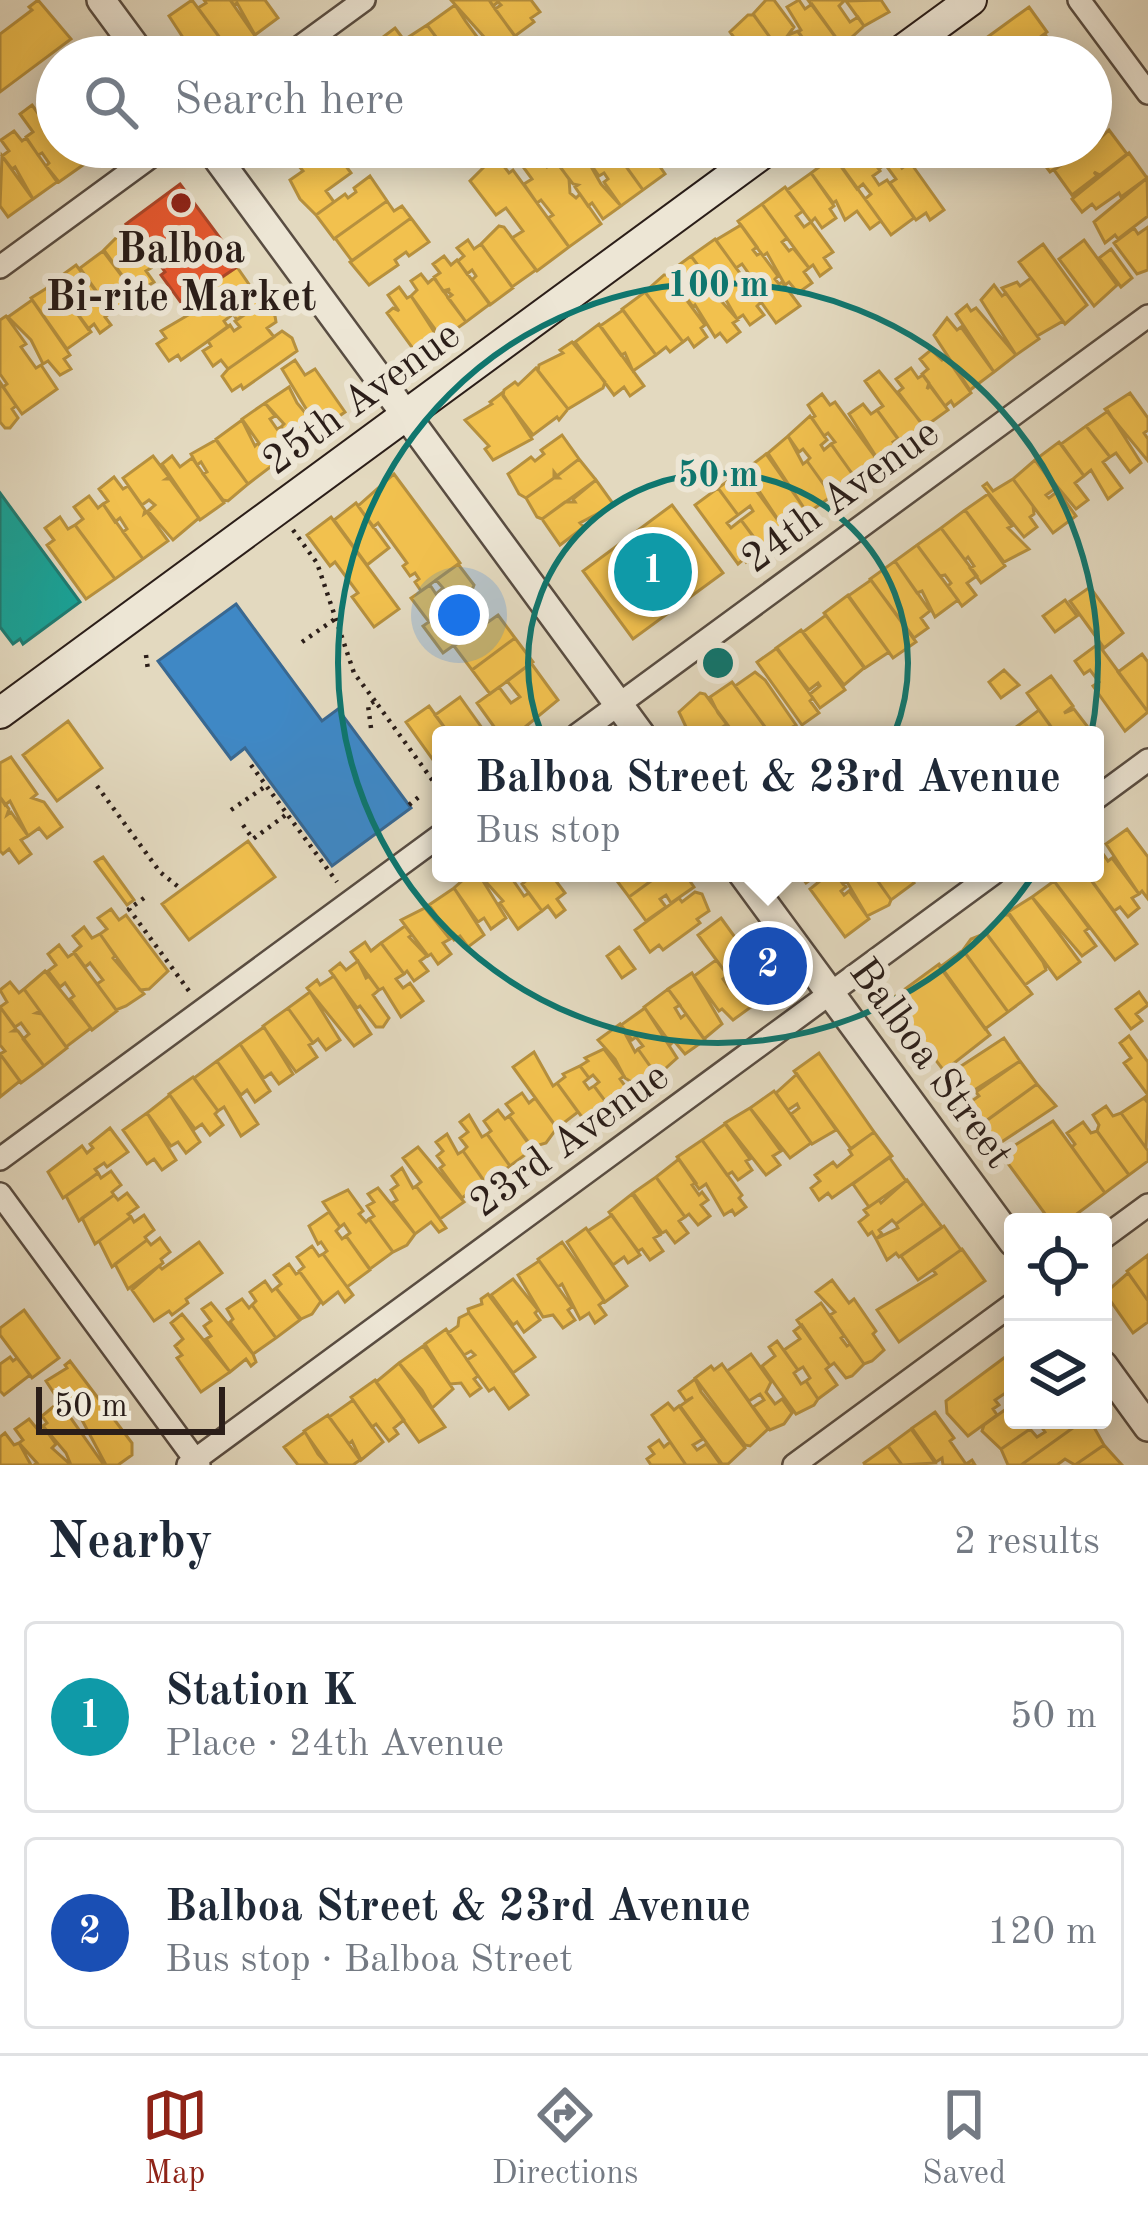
<!DOCTYPE html>
<html lang="en">
<head>
<meta charset="utf-8">
<style>
	body { margin:0; font-family:"Old Standard TT",serif; background:#f6f6f7; color:#1f2937 }
	.controls { position:absolute; right:36px; bottom:36px; display:grid; overflow:hidden; border-radius:12px; box-shadow:0 6px 30px #0003 }
	.controls button { width:108px; height:108px; display:grid; place-items:center; padding:0; border:0; border-bottom:3px solid #e0e1e3; background:#fff; color:#1f2937; font:60px sans-serif }
	.scale { position:absolute; left:36px; bottom:30px; width:189px; box-sizing:border-box; padding-left:12px; border:6px solid #2b1e19; border-top:0; font-size:33px; line-height:42px; white-space:nowrap; color:#2b1e19; -webkit-text-stroke:9px #ede6d5; paint-order:stroke }
	.you { position:absolute; left:459px; top:615px; width:42px; height:42px; margin:-30px; border:9px solid #fff; border-radius:50%; background:#1a73e8; box-shadow:0 0 0 18px #1a73e833 }
	.badge { display:grid; place-items:center; width:78px; height:78px; border-radius:50%; background:#8f2418; color:#fff; font-size:39px; font-weight:700 }
	.pin { position:absolute; translate:-50% -50%; border:6px solid #fff; box-shadow:0 3px 12px #0006 }
	.popup { position:absolute; left:432px; top:726px; width:672px; height:156px; box-sizing:border-box; display:grid; place-content:center; border-radius:12px; background:#fff; filter:drop-shadow(0 3px 9px #0005); font-size:39px; white-space:nowrap; color:#747a83 }
	.popup b { font-size:45px; color:#1f2937 }
	.popup::after { content:''; position:absolute; left:50%; top:100%; margin-left:-24px; border:24px solid transparent; border-top-color:#fff }
	.list { margin:0; padding:0; list-style:none }
	h2 { display:flex; justify-content:space-between; align-items:center; height:156px; margin:0; padding:0 48px; font-size:51px }
	h2 small { font-size:39px; font-weight:400; color:#747a83 }
	.list li { display:grid; grid-template-columns:78px 1fr auto; gap:36px; align-items:center; box-sizing:border-box; height:192px; margin:0 24px 24px; padding:0 24px; border:3px solid #e0e1e3; border-radius:12px }
	.list b { display:block; font-size:45px; white-space:nowrap }
	.list p { margin:0; font-size:39px; white-space:nowrap; color:#747a83 }
	.list em { font-size:39px; font-style:normal; color:#747a83 }
	.icon { flex:none; width:66px; height:66px; fill:none; stroke:currentColor; stroke-width:2; stroke-linecap:round; stroke-linejoin:round }
	.map { position:relative; flex:none; width:1148px; height:1465px; overflow:hidden }
	.search { position:absolute; background:#fff; box-shadow:0 6px 30px #0003; left:36px; right:36px; top:36px; height:132px; display:flex; align-items:center; gap:30px; box-sizing:border-box; padding:0 42px; border-radius:66px; color:#747a83; font-size:45px }
	.sheet { height:588px; background:#fff }
	nav { display:flex; justify-content:space-around; align-items:center; box-sizing:border-box; height:168px; border-top:3px solid #e0e1e3; background:#fff; font-size:33px; color:#747a83 }
	nav a { display:grid; justify-items:center; gap:6px }
	nav .on { color:#8f2418 }
	.map>svg:first-child { display:block }
	.homes { fill:#f2c14e; stroke:#b6903e; stroke-width:3 }
	.shops { fill:#e4572e; stroke:#ac4628; stroke-width:3 }
	.schools { fill:#3f88c5; stroke:#396891; stroke-width:3 }
	.public { fill:#17a398; stroke:#1d7b72; stroke-width:3 }
	.lines { fill:none; stroke-linecap:round; stroke-linejoin:round }
	.minor-casing { stroke:#594d42; stroke-width:26 }
	.tertiary-casing { stroke:#594d42; stroke-width:32 }
	.secondary-casing { stroke:#2b1e19; stroke-width:34 }
	.path { stroke:#2b1e19; stroke-width:4.5; stroke-dasharray:3 6; stroke-linecap:butt }
	.minor { stroke:#ede6d5; stroke-width:21 }
	.tertiary { stroke:#ede6d5; stroke-width:27 }
	.secondary { stroke:#ede6d5; stroke-width:30 }
	.ring { fill:none; stroke:#0f766e; stroke-width:6 }
	.poi-dot { fill:#8f2418; stroke:#ede6d5; stroke-width:4.5 }
	.labels { text-anchor:middle; stroke-width:12; stroke-linejoin:round; paint-order:stroke }
	.poi-label { font-size:42px; font-weight:bold; fill:#2b1e19; stroke:#ede6d5 }
	.street-label { font-size:42px; fill:#2b1e19; stroke:#ede6d5 }
	.centre { fill:#0f766e; stroke:#ede6d5; stroke-width:6 }
	.ring-label { font-size:36px; text-anchor:middle; font-weight:bold; fill:#0f766e; stroke:#ede6d5; stroke-width:12; stroke-linejoin:round; paint-order:stroke }
</style>
</head>
<body>
<div class="map">
<svg width="1148" height="1465" viewBox="0 0 1148 1465">
	<rect width="100%" height="100%" fill="#e3d9bf"/>
	<filter id="stains"><feTurbulence type="fractalNoise" baseFrequency=".00167" numOctaves="4"/><feColorMatrix values="0 0 0 0 .2 0 0 0 0 .09 0 0 0 0 .02 0 0 0 .5 -.17"/></filter>
	<radialGradient id="worn" r=".72"><stop offset=".6" stop-color="#630" stop-opacity="0"/><stop offset="1" stop-color="#630" stop-opacity=".3"/></radialGradient>
	<path class="homes" d="M38,0l33,39 -71,53v-58l32,-24 -3,-3z
		M192,0l39,53 -5,4 -31,-1 -26,-40z
		M204,0h26l25,36 -24,17 -33,-45 8,-5z
		M230,0h35l13,18 -23,17 -18,-32 -3,2z
		M451,0h38l27,38 -25,18 -10,-15 4,-3z
		M489,0h42l9,12 -9,6 3,4 -19,14 -20,-27 6,-4 -3,-3 -5,4z
		M766,0h8l20,27 -6,8 10,-4 18,26h-32l-31,-43z
		M799,0l6,9 7,-5 30,42 -15,11h-11l-18,-25 3,-2 -14,-23z
		M808,0h37l-6,6 11,16 8,-5 6,9 -22,20z
		M881,0l8,12 -25,14 -18,-25z
		M455,5l11,17 26,35h-41l-24,-32z
		M1029,7l18,25 -24,18 -7,-11 -6,5 6,7 -8,6 -8,-6 -4,6h-36z
		M748,15h6l30,42h-21l-3,-4 -12,4 -18,-25z
		M427,25l24,32h-35l-12,-17z
		M395,28l9,12 12,17h-37l-8,-11z
		M1045,34l13,23h-45l10,-7z
		M51,85l6,8v35l-11,-15 5,-3 -11,-17z
		M32,105l13,18 5,-4 7,9v19h14l12,18 -24,17 -13,-16 3,-3 -7,-10 -4,2 -12,-18 7,-5 -13,-18z
		M1109,130l18,24 -27,21 -6,-3 3,4 -25,19 -18,-25 17,-12h7l1,-6 12,-5z
		M14,131l8,10 4,-3 31,44 -24,17 -18,-32 -3,2 -10,-13 7,-5 -8,-11z
		M323,147h9l19,26 -25,18 8,11 -18,13 -16,-16 -10,-19 13,-9 -5,-6z
		M588,147h24l31,43 -22,16 -17,-24 4,-3 -4,-6 -5,3 -14,-20 6,-5z
		M612,147l36,3 17,24 -22,16 -25,-35 4,-2z
		M646,147h40l-26,19z
		M835,147h28l17,24 -7,5 6,9 8,-5 27,38 -23,17 -26,-36 6,-5 -8,-10 -6,5 -27,-38z
		M863,147h36l4,5 -8,6 7,10 8,-6 34,48 -14,10 -4,-7 -10,7 -26,-37 6,-4 -11,-15 -6,5z
		M1039,147h44l1,1 -34,24 -16,-21z
		M572,150l8,9 5,-3 16,28 20,22 -18,13 -11,-16 -4,3 -13,-19 3,-2 -5,-1 -20,-26z
		M1129,153l18,25 -26,19 -2,-4 -23,16 -4,-5 -10,8 -10,-13z
		M2,156l31,43 -25,18 -8,-11z
		M834,156l47,65 -11,8 -13,-18 -12,9 -9,-19 -3,2 -22,-30z
		M540,157l7,10 9,-6 13,18 1,14 6,5 4,-4 21,30 -32,23 -21,-29 5,-3 -12,-15 -4,3 -13,-19 8,-5 -8,-11z
		M499,160l10,13 4,-3 56,77 -32,24 -25,-33 11,-7 -17,-23 -10,7 -26,-34 18,-18 2,3z
		M811,173l23,33 -4,3 6,9 -14,10 -7,-10 -4,4 -24,-32z
		M370,176l17,25 -53,38 -18,-24 29,-21 3,4 8,-6 -2,-4z
		M1147,178l1,38 -30,23 -3,-4 -10,8 -11,-21z
		M785,187l18,24 -7,5 8,11 7,-5 22,30 -9,6 7,10 -11,8 -7,-11 -4,3 -47,-64z
		M387,201l7,10 8,-5 9,12 -59,43 -17,-23z
		M762,204l25,34 -5,4 7,9 4,-3 16,20 -5,4 8,11 -14,10 -9,-11 -4,3 -18,-32 -4,3 -25,-35z
		M411,218l18,24 -20,14 -3,-4 -11,8 3,5 -29,20 -19,-23z
		M741,225l16,22 -4,3 4,5 4,-2 17,23 -3,3 4,5 3,-2 18,24 -24,17 -20,-28 5,-4 -19,-27 -6,4 -20,-28z
		M499,226l5,1 32,43 -24,17 -31,-43z
		M1148,227v43l-11,4 -23,-31 20,-15 4,6z
		M123,231l28,37 -5,3 8,11 -13,8 -7,-9 -5,4 -25,-35z
		M715,239l46,63 -4,4 7,9 -14,10 -7,-10 -6,4 -22,-38 -4,2 -20,-27z
		M468,240l6,9 7,-5 32,44 -23,17 -18,-25 4,-4 -4,-6 -5,4 -9,-13 6,-5 -7,-8z
		M1084,240l33,45 -23,21 -35,-47z
		M1043,244l44,61 -22,19 -46,-62z
		M1111,249l21,29 -11,9 -22,-29z
		M103,251l33,44 -2,6 -22,12 -32,-45z
		M444,256l7,9 6,-5 33,44 -24,18 -18,-24 4,-3 -5,-4 3,-2 -7,2 -9,-14 6,-4 -7,-9z
		M691,256l20,27 -3,3 30,34 -5,3 7,9 -13,10 -7,-9 -5,4 -20,-32 -2,2 -25,-34z
		M76,265l36,47 -7,5 6,8 -11,8 -6,-9 -6,5 -34,-48z
		M237,267l25,36 -25,17 -4,-6 -9,7 4,6 -47,33 -3,-5 -9,6 -12,-17 9,-6 -5,-7 46,-27 -3,-3 6,-4 -5,-8z
		M421,274l7,9 6,-5 32,44 -24,17 -31,-43 6,-6 -6,-9z
		M664,275h4l37,50 -4,3 6,9 -13,10 -6,-9 -5,4 -38,-50z
		M1031,278l32,43 -26,15 -35,-48 15,-6 3,4z
		M55,283l36,49 -24,17 -36,-51z
		M994,285l8,11 4,-3 33,46 -23,16 -35,-55z
		M399,287l8,11 4,-2 29,45 -21,16 -32,-44 6,-5 6,3 -11,-16z
		M645,292l38,50 -13,10 -4,-5 -10,8 -34,-46z
		M32,300l38,55 -6,4 7,10 -11,6 -12,-14 -5,3 -12,-24 -23,-23z
		M262,303l13,13 1,6 -9,6 7,9 -46,32 -7,-9 -8,6 -10,-15 8,-5 -3,-5 22,-16 4,6 6,-4 -5,-6z
		M967,305l4,6 5,-3 40,47 -22,17 -38,-58z
		M623,310l33,45 -23,16 -8,-18 -4,2 -21,-29z
		M6,316l20,28 -5,3 15,21 5,-3 16,24 -35,25 -19,-27 4,-3 -7,-10v-54z
		M947,318l10,12 4,-3 33,45 -24,18 -36,-55z
		M599,324l45,62 -14,10 -6,-9 -10,8 -39,-53z
		M282,331l10,7 5,13 -54,38 -2,-4 -9,6 -10,-15 6,-7z
		M572,342l33,40 -2,6 -35,21 -30,-38 1,-6 24,-12 -3,-3z
		M931,350l11,10 4,-3 25,36 -17,13 -3,-5 -6,5 -23,-32 6,-5 -8,-10z
		M295,360l10,15 10,-6 30,43 -26,18 -37,-61z
		M536,368l32,41 -9,11 -2,-3 -24,18 -30,-39 1,-6 11,-8 3,3z
		M911,368l7,10 5,-3 6,8 -2,6 3,-3 18,24 -21,15 -6,-2 -23,-31 5,-4 -7,-9z
		M879,371l46,56 -23,17 -25,-34 6,-4 -18,-25z
		M0,382l16,24 -4,3 6,9 -8,10h-5l-5,-6z
		M289,387l8,16 24,29 -25,17 -15,-22 3,-3 -19,-21z
		M502,393l30,46 -39,21 -8,-11 4,-3 -24,-26 27,-16 -2,-2z
		M1130,393l18,25v12l-4,3 4,6v22l-43,-52z
		M822,394l8,11 5,-3 41,56 -23,17 -22,-31 4,-2 -7,-9 -4,3 -12,-18 3,-2 -7,-11z
		M265,403l10,13 -5,3 7,10 4,-2 16,22 -22,17 -33,-47z
		M863,404l8,10 6,-4 21,29 -5,3 4,6 -18,13 -30,-47z
		M1108,411l33,52 -11,9 -14,-19 -6,4 -24,-31z
		M810,416l17,24 -6,5 3,5 7,-6 22,31 -24,17 -22,-31 3,-3 -7,-9 -4,3 -11,-16z
		M242,420l13,26 3,-3 15,22 -25,19 -32,-45z
		M1086,426l24,31 -7,5 19,26 -14,11 -17,-29 -7,6 -23,-32z
		M562,435l17,24 -22,17 -3,-4v6l-28,20 -7,-4 -11,-20 23,-17 4,4 9,-7 -3,-4z
		M788,436l15,28 4,-3 25,35 -20,14 -8,-2 -36,-55z
		M216,440l32,44 -20,17 -5,-1 -20,-26 4,-2 -6,-10 -4,3 -6,-11z
		M1059,442l25,34 -9,7 13,17 -12,9 -41,-49z
		M766,454l38,54 -19,22 -40,-60z
		M153,456l16,21 -3,2h4l29,39 -26,22 -25,-29 7,-6 -6,-5 -7,5 -19,-27z
		M172,456l8,11 12,-9 32,45 -24,17 -38,-56z
		M579,459l17,21 -54,39 -5,-2 -11,-19 28,-20h5l-2,-2z
		M1035,460l21,28 -10,7 3,3 9,-7 18,25 -23,17 -40,-54z
		M742,471l43,59 -23,18 -21,-28 12,-9 -3,-5 -12,9 -20,-27z
		M394,474l66,89 -39,28 -6,-9 4,-3 -4,-6 -5,3 -7,-10 4,-3 -29,-40 -5,4 -15,-21z
		M114,477l9,12 5,-3 17,24 -1,4 3,-2 21,29 -25,18 -20,-27 4,-3 -7,-11 -5,4 -12,-18 5,-3 -9,-12z
		M1013,479l20,27 1,8 -4,3 7,10 -13,10 -41,-51 4,-3 6,8z
		M596,480l18,25 -34,18 4,4 -24,18 -18,-26 23,-17h10l-2,-3z
		M718,488l20,27 -11,8 4,5 10,-8 20,27 -15,15 -2,-3 -6,5 -43,-59z
		M988,494l24,32 -4,2 21,21 -25,13 -39,-52z
		M89,496l9,12 5,-4 40,55 -28,20 -40,-54 8,-6 -9,-12z
		M356,503l33,45 -22,17 -33,-45z
		M672,505l51,68 -90,66 -50,-68z
		M965,510l40,56 -24,17 -11,-15 4,-2 -6,-9 -3,3 -24,-32z
		M60,517l8,12 7,-4 40,54 -29,20 -39,-54 7,-5 -9,-12z
		M331,517l68,92 -25,18 -22,-30 6,-4 -23,-31 -5,4 -23,-31z
		M941,528l36,48 -10,7 9,12 -14,11 -14,-20 3,-3 -6,-8 -5,1 -23,-31z
		M917,545l41,55 -23,17 -13,-26 -5,2 -22,-32z
		M895,561l35,50 -9,7 7,10 -14,10 -44,-59z
		M458,564l16,21 -2,5 -43,32 -18,-24 19,-13 6,9 7,-6 -7,-8z
		M871,580l45,62 -23,16 -45,-62z
		M1090,587l33,46 -19,15 -34,-47z
		M468,594l20,27 -45,32 -20,-27z
		M848,595l41,57 -24,16 -41,-55z
		M1065,600l12,16 -22,16 -12,-16z
		M498,615l17,23 -43,32 -18,-24z
		M826,615l38,53 -20,17 -41,-53z
		M801,630l44,60 -25,18 -10,-14 10,-8 -2,-3 -9,7 -33,-42z
		M515,638l18,24 -43,32 -18,-24z
		M1098,644l50,68 -23,19 -32,-45 6,-4 -9,-12 -6,4 -9,-13z
		M777,648l36,50 -3,3 9,12 -17,12 -45,-63z
		M1142,654l6,8v50l-30,-40z
		M531,663l27,37 -39,32 -19,3 -23,-32 22,-16 12,16 9,-6 -13,-16z
		M1004,670l15,15 -18,13 -12,-16z
		M755,672l10,8 31,45 -9,5 3,5h-10l-4,-5 -6,4 -35,-48z
		M1051,676l22,30 -9,7 10,-4 20,26h-37l-18,-25 -12,-17z
		M732,682l3,4 36,49h-36l-17,-22 -8,-16z
		M700,693l5,1 30,41 -9,-10 -5,3 5,7h-31l-9,-8 -7,-15z
		M460,697l27,38h-37l-15,-20z
		M429,706l21,29h-9v36l-35,-49z
		M1039,710l18,25h-35l-6,-8z
		M68,721l34,47 -45,33 -34,-46z
		M11,757l26,37 -5,4 12,4 18,25 -15,11 -8,-10 -11,8 -18,-35 -5,4 -5,-8v-34z
		M0,797l9,12 -2,6 4,-3 17,24 -7,4 10,14 -12,9 -10,-14 -6,5 -3,-3z
		M1127,829l21,28v42l-6,-8 -3,3 -33,-50z
		M248,841l27,36 -86,63 -27,-36z
		M1099,848l9,13 4,-3 27,36 -7,4 7,10 -11,9 -8,-10 -6,4 -28,-38h9v-22z
		M103,857l31,43 -7,5 -32,-43z
		M471,873h7l28,45 -15,11 -7,-11 -6,4 -24,-34z
		M478,873h36l3,4 -4,3 11,16 5,-3 13,18 -24,18 -18,-26 3,-2z
		M522,873h28l15,20 -8,6 8,11 -9,7 -8,-11 -6,5 -20,-27 5,-4z
		M611,873h51l-33,24z
		M662,873l23,1 9,13 -23,16 -5,-8 -6,4 6,8 -20,14 -17,-24z
		M799,873h36l11,14 -5,4 3,4 5,-4 20,28 -24,18 -35,-48 10,-8 -4,-5 -10,7z
		M835,873h37l19,27 -2,5 -22,11 -20,-34 -4,2z
		M872,873h35l7,10 -23,17z
		M1061,873h25l51,71 -22,16 -61,-79z
		M1054,881l35,47 -4,3 11,15 -14,10 -50,-59z
		M454,888l30,47 -16,12 -8,-11 -6,4 -25,-35z
		M695,892l7,2 7,17 -12,8 3,4 -37,27 -4,-5 -9,7 -15,-22 44,-32 3,4z
		M1032,897l48,65 -23,17 -49,-67z
		M425,908l25,31 -7,4 8,11 -13,10 -7,-10 -3,2 -27,-36z
		M111,909l8,11 7,-5 42,56 -19,18 -9,1 -40,-56 7,-5 -9,-11z
		M1003,915h6l34,47 3,8 -21,15 -39,-52z
		M721,918l53,73 -23,16 -25,-33 7,-5 -4,-5 -6,5 -25,-34z
		M405,926l7,9 -3,2 18,19 -7,5 8,10 -14,10 -7,-10 -3,3 -23,-31z
		M84,927l8,11 8,-4 15,22 -2,2 31,36 -18,12 -10,4 -19,-26 6,-4 -13,-17 -5,4 -11,-15 7,-6 -8,-10z
		M986,933l46,61 -24,18 -45,-62 8,-11z
		M365,942l6,9 10,-8 23,31 -8,5 7,9 7,-5 13,18 -22,16 -18,-29 -4,2 -28,-38z
		M59,945l9,12 6,-4 43,58 -25,19 -22,-31 4,-3 -9,-13 -5,4 -12,-16 8,-6 -8,-11z
		M619,947l16,22 -13,9 -15,-22z
		M963,950l45,62 -23,17 -45,-62z
		M716,960l12,15 -5,4 5,7 5,-4 18,25 -18,13 -11,-11 -3,2 -25,-35z
		M358,961l8,17 3,-2 10,14 -6,5 16,23 -6,9h-7l-16,-21 -3,2 -27,-37 10,-8 6,7z
		M939,964l51,71 -46,36 -54,-71z
		M45,971l46,57 -25,19 -42,-58z
		M692,973l30,51 -18,15 -36,-50z
		M334,976l37,58 -17,12 -47,-58 10,-8 3,5z
		M10,982l9,11 5,-4 16,22 -4,2 6,1 25,34 -23,18 -21,-27 6,-5 -8,-11 -6,4 -15,-20 7,-5 -7,-12z
		M668,989l12,16 -5,3 6,10 5,-4 19,26 -20,14 -11,-13 -3,3 -27,-37z
		M310,992l30,48 -14,10 -8,-11 -5,4 -25,-35z
		M1139,992l9,13 -12,9 6,7 -11,8 -15,-20z
		M0,1007l16,22 -3,2h5l26,35 -23,17 -21,-29 5,-3 -5,-6z
		M288,1008l25,35 -4,2 8,12 -21,15 -33,-46z
		M645,1008l32,50 -20,18 -19,-27 5,-3 -7,-9 -4,3 -11,-15z
		M620,1024l15,28 3,-3 19,27 -16,12 -16,-10 -10,-19 -17,-19z
		M264,1027l29,47 -14,10 -8,-11 -7,5 -24,-34z
		M1129,1036l19,26v41l-4,-5 4,-3 -24,-32 7,-5 -11,-15z
		M1004,1038l16,23 -58,37 -16,-22z
		M240,1044l30,47 -15,11 -8,-12 -6,5 -24,-34z
		M604,1049l20,27 -4,3 11,15 -20,15 -17,-23 5,-4 -6,-7 -4,3 -9,-12 8,-5 -3,-3z
		M534,1052l19,34 4,-3 21,29 -21,16 -44,-61z
		M819,1053l55,79 -23,17 -57,-78z
		M0,1054l20,27 -20,16z
		M217,1061l41,63 -17,12 -17,-29 -6,4 -24,-33z
		M1020,1061l17,23 -54,39 -5,-3 -9,-17 10,-7 -3,-4z
		M580,1066l9,12 -5,4 5,7 5,-3 17,23 -20,15h-4l-30,-41 8,-6 -2,-3z
		M797,1074l39,56 -24,14 -21,-30 8,-6 -2,-4 -9,6 -12,-17z
		M193,1077l25,34 -3,3 8,11 -13,10 -8,-11 -7,5 -26,-35z
		M1037,1084l19,22 -59,39 -15,-21z
		M774,1091l37,52 -21,15 -40,-50z
		M522,1093l7,10 6,-5 22,30 -11,15 -14,4 -23,-31 4,-3 -7,-9z
		M170,1095l30,47 -14,11 -8,-11 -7,4 -24,-33z
		M1144,1098l4,5 -2,45 -25,-35z
		M1106,1106l7,10 8,-3 27,38v10l-19,14 -32,-44 2,-6 -6,-10z
		M750,1108l31,43 -8,5 7,9 -14,10 -41,-52z
		M498,1110l7,9 4,-3 31,44 -6,4 -8,-10 -16,12 -23,-32 4,-3 -7,-10z
		M147,1113l29,47 -14,10 -8,-11 -7,5 -24,-34z
		M469,1115l13,22 5,-3 23,32 -24,18 -23,-33 4,-4 -7,-9 8,-6 -8,-10z
		M1053,1121l52,72 -39,29h-15l-50,-68z
		M1083,1122l8,11 6,-2 32,44 -24,18 -33,-46 3,-3 -8,-11z
		M725,1124l25,35 -4,2 6,9 -14,10 -6,-8 -5,3 -25,-35z
		M110,1128l18,24 -21,15 -3,-4 -9,6 3,4 -35,25 -15,-26 34,-26 5,7 6,-5 -3,-4z
		M874,1132l18,24 -60,42 -4,-5 -9,7 -8,-12 9,-7 -5,-6 18,-13 4,5 15,-12 -3,-5z
		M447,1134l11,20 5,-3 22,31 6,12 -4,3 -9,-11 -16,12 -22,-30 4,-3 -7,-9 6,-5 -7,-9z
		M702,1140l40,55 -3,3 7,9 -11,8 -3,-5 -8,5 -18,-31 -7,5 -22,-32z
		M418,1147l46,55 -24,17 -24,-33 5,-4 -18,-24z
		M889,1157l17,24 -37,26 -16,-23z
		M679,1159l17,24 -4,2 7,10 3,-3 6,8 -7,5 9,11 -12,9 -9,-11 -4,3 -29,-40z
		M402,1168l11,20 3,-2 30,42 -7,4 -8,-10 -16,12 -23,-31 5,-3 -6,-10 7,-5 -6,-9z
		M111,1171l10,14 -9,7 2,3 -35,26 -13,-25 32,-23 3,5z
		M656,1177l29,40 -6,4 9,12 -13,10 -9,-12 -4,2 -29,-40z
		M907,1180l17,23 -28,21 -4,-4 -13,10 3,4 -6,5 -4,-7 -4,3 -9,-13 9,-7 -4,-5 15,-10 2,3z
		M378,1188l37,46 -8,11 -14,7 -24,-33 5,-3 -7,-10 7,-4 -6,-8z
		M348,1190l15,21 -4,3 7,8 3,-3 24,33 -23,17 -24,-33 4,-3 -6,-9 -4,3 -17,-25z
		M127,1193l11,14 -10,7 3,3 -36,27 -13,-26 32,-23 4,5z
		M632,1194l28,41 -6,3 9,13 -13,9 -8,-11 -4,2 -29,-39z
		M924,1203l18,24 -43,30 -3,-4 -9,7 -11,-21 22,-11 -2,-4z
		M329,1212l11,15 -4,4 6,8 4,-3 24,34 -23,17 -24,-33 4,-3 -6,-9 -3,2 -9,-18z
		M144,1215l10,15 -9,7 2,3 -35,27 -13,-26 32,-24 3,5z
		M612,1215l28,40 -12,8 -4,-6 -11,8 -25,-34z
		M944,1226l17,24 -43,30 -17,-24z
		M586,1228l41,58 -22,16 -38,-60z
		M160,1238l10,14 -9,7 2,4 -35,26 -13,-25 32,-24 4,5z
		M199,1242l23,31 -36,26 2,4 -16,12 -3,-4 -15,10 -22,-31 27,-24 3,3z
		M562,1242l42,59 -5,4 7,10 -11,8 -6,-10 -9,6 -18,-35 -4,3 -20,-28z
		M312,1246l7,10 4,-2 30,41 -8,7 -7,-10 -15,12 -24,-33 5,-4 -7,-10z
		M962,1249l23,32 -86,61 -22,-32 59,-36 -3,-4z
		M1148,1255v46l-21,-30z
		M539,1261l33,46 -4,3 7,10 -12,8 -10,-13 -10,2 -25,-42z
		M289,1264l7,10 4,-2 21,29 -9,13 -11,5 -25,-31 5,-4 -7,-9z
		M1128,1273l20,28v21l-15,11 -28,-40z
		M513,1279l25,31 -3,3 5,7 -16,12 -7,-10 -4,3 -22,-30z
		M832,1280l17,23 5,-4 22,32 -3,3 11,16 -12,11 -8,3 -34,-49 5,-3 -19,-20z
		M265,1281l7,10 4,-3 24,32 -24,18 -24,-33 4,-4 -6,-9z
		M488,1294l47,63 -22,16 -44,-60 -1,-4 14,-5 -1,-5z
		M242,1299l7,9 3,-3 24,33 -23,16 -23,-32 3,-3 -6,-10z
		M211,1303l42,51 3,8 -5,4 -5,-7 -16,13 -24,-33 5,-3 -7,-10 7,-5 -9,-12z
		M821,1303l23,33 -3,2 6,8 3,-2 14,20 -12,12 -6,2 -12,-15 -4,3 -33,-46z
		M24,1310l35,48 -27,20 -32,-43v-7z
		M469,1313l59,82 -19,14 -15,-21 -5,3 -22,-31 8,-5 -4,-4 -7,4 -16,-22 10,-7 1,-8z
		M182,1314l48,58 -29,20 -24,-34 5,-3 -7,-9 8,-7 -12,-16z
		M802,1325l28,41 -4,3 11,16 -19,14 -12,-18 4,-3 -7,-11 -5,3 -14,-20 16,-11 -6,-8z
		M446,1329l32,47 -4,3 7,9 -11,8 -9,-13 -11,1 -25,-40z
		M777,1341l21,29 -4,3 7,11 5,-3 12,18 -4,6 -18,9 -34,-48 13,-10 -6,-9z
		M423,1346l30,43 -21,19 -10,-18 -23,-27z
		M1012,1352l1,41 -3,-3 -15,10 4,5 -6,4 4,6 -29,21 -21,-23 -1,-12z
		M751,1354l20,28 -5,10 9,12 7,-5 10,14 -8,11 -14,6 -17,-23 11,-7 -4,-6 -11,7 -22,-30z
		M10,1357l3,4 4,-3 13,17 -26,20 -4,-4v-27z
		M70,1361l62,82v12l-14,10h-12l-32,-60 -9,5 -19,-29 21,-13 -2,-3z
		M399,1363l46,64 -26,15 -43,-60z
		M722,1364l46,65 -18,17 -5,-1 -50,-67 16,-12 3,4z
		M695,1379l6,13 44,56 -17,16h-6l-42,-58 13,-9 -7,4 -7,-10z
		M375,1380l29,40 -10,8 4,6 -9,7 -13,-17 -4,3 -21,-30z
		M353,1400l30,42 -22,18 -9,-19 -3,3 -20,-27z
		M668,1403l6,7 5,-4 24,33 -10,6 4,5 9,-6 15,21h-35l-34,-50z
		M1013,1404v16h11l6,9 -29,20 -19,-18 2,-6z
		M53,1407l6,8 6,-5 39,55h-33l-5,-12 -23,-27 4,-3 -5,-7z
		M935,1412l19,26 -4,3 16,23 6,-4 3,5h-32l-1,-7 -6,4 -24,-34z
		M328,1415l32,45 -7,5h-25l-24,-34z
		M29,1419l9,11 5,-4 13,18 -4,4 19,17h-37l3,-2 -18,-20 4,-3 -8,-11z
		M1043,1420h41l-63,45h-13l-7,-16 29,-20 7,8 8,-5 -6,-9z
		M1084,1420l7,2 13,23 -29,20 -10,-6 -8,6h-36z
		M911,1429l24,34 -33,2 -14,-19z
		M305,1432l13,22 10,11h-30l-14,-18z
		M5,1433l9,12 5,-2 12,22h-31v-28z
		M659,1440l5,7 6,-5 16,23h-35l-4,-6 7,-5 -5,-7z
		M1104,1445l18,20h-47z
		M888,1446l14,19h-37l-1,-2z"/>
	<path class="shops" d="M180,184l60,81 -58,39 -21,-29 4,-3 -14,-20 -25,-28z"/>
	<path class="schools" d="M236,604l86,117 16,-12 73,99 -79,58 -87,-118 -14,11 -73,-98z"/>
	<path class="public" d="M0,493l80,109 -57,42 -3,-5 -7,5 -13,-17z"/>
	<g class="lines">
		<defs>
			<path id="minor" d="M1079,0l69,93
				M286,57l78,-57
				M0,267l164,-120
				M577,735l571,-419
				M1095,799l53,-39
				M0,1159l441,-324
				M0,1194l199,271
				M1103,1238l45,-33
				M188,1465l806,-592
				M794,1465l219,-161"/>
			<path id="tertiary" d="M101,0l42,57
				M209,147l432,588
				M742,873l271,369
				M1103,1365l45,62"/>
			<path id="secondary" d="M893,57l78,-57
				M0,713l771,-566"/>
		</defs>
		<use href="#minor" class="minor-casing"/>
		<use href="#tertiary" class="tertiary-casing"/>
		<use href="#secondary" class="secondary-casing"/>
		<path class="path" d="M293,530l24,33 37,110 21,28
			M302,642l33,-23
			M146,655l2,15
			M371,728l-3,-23 7,-4 66,91
			M251,765l86,117
			M97,786l63,86 21,17
			M409,805l11,-9
			M231,810l35,-24
			M243,825l10,14 34,-25
			M144,898l-15,11 60,82"/>
		<use href="#minor" class="minor"/>
		<use href="#tertiary" class="tertiary"/>
		<use href="#secondary" class="secondary"/>
	</g>
	<g class="ring">
		<circle cx="718" cy="663" r="190"/>
		<circle cx="718" cy="663" r="380"/>
	</g>
	<circle class="poi-dot" cx="181" cy="203" r="12"/>
	<g class="labels">
		<g class="poi-label">
			<text x="181" y="262">Balboa<tspan x="181" dy="48">Bi-rite Market</tspan></text>
		</g>
		<g class="street-label">
			<text transform="translate(360 396) rotate(-36)" y="15">25th Avenue</text>
			<text transform="translate(839 494) rotate(-36)" y="15">24th Avenue</text>
			<text transform="translate(933 1062) rotate(54)" y="15">Balboa Street</text>
			<text transform="translate(568 1138) rotate(-36)" y="15">23rd Avenue</text>
		</g>
	</g>
	<circle cx="718" cy="663" r="18" class="centre"/>
	<g class="ring-label">
		<text x="718" y="296">100 m</text>
		<text x="718" y="486">50 m</text>
	</g>
	<rect width="100%" height="100%" filter="url(#stains)"/>
	<rect width="100%" height="100%" fill="url(#worn)"/>
</svg>
<div class="controls">
<button><svg class="icon" aria-label="locate" viewBox="0 0 24 24"><circle cx="12" cy="12" r="6"/><path d="M12 2v4M12 18v4M2 12h4M18 12h4"/></svg></button>
<button><svg class="icon" aria-label="layers" viewBox="0 0 24 24"><path d="M12 4l9 5-9 5-9-5zM3 14l9 5 9-5"/></svg></button>
</div>
<div class="scale">50 m</div>
<div class="you"></div>
<div class="pin badge" style="left:653px;top:572px;background:#0f9aa8">1</div>
<div class="pin badge" style="left:768px;top:966px;background:#1a4fb4">2</div>
<div class="popup"><b>Balboa Street &amp; 23rd Avenue</b>Bus stop</div>
<div class="search"><svg class="icon" aria-label="search" viewBox="0 0 24 24"><circle cx="10" cy="10" r="6"/><path d="M15 15l6 6"/></svg>Search here</div>
</div>
<section class="sheet">
<h2>Nearby<small>2 results</small></h2>
<ul class="list">
<li><span class="badge" style="background:#0f9aa8">1</span><div><b>Station K</b><p>Place · 24th Avenue</p></div><em>50 m</em></li>
<li><span class="badge" style="background:#1a4fb4">2</span><div><b>Balboa Street &amp; 23rd Avenue</b><p>Bus stop · Balboa Street</p></div><em>120 m</em></li>
</ul>
</section>
<nav>
<a class="on"><svg class="icon" aria-label="map" viewBox="0 0 24 24"><path d="M3 6l6-2 6 2 6-2v14l-6 2-6-2-6 2zM9 4v14M15 6v14"/></svg>Map</a>
<a><svg class="icon" aria-label="directions" viewBox="0 0 24 24"><path d="M12 3l9 9-9 9-9-9zM9 14v-3h6M13 9l2 2-2 2"/></svg>Directions</a>
<a><svg class="icon" aria-label="saved" viewBox="0 0 24 24"><path d="M7 4h10v16l-5-4-5 4z"/></svg>Saved</a>
</nav>
</body>
</html>
